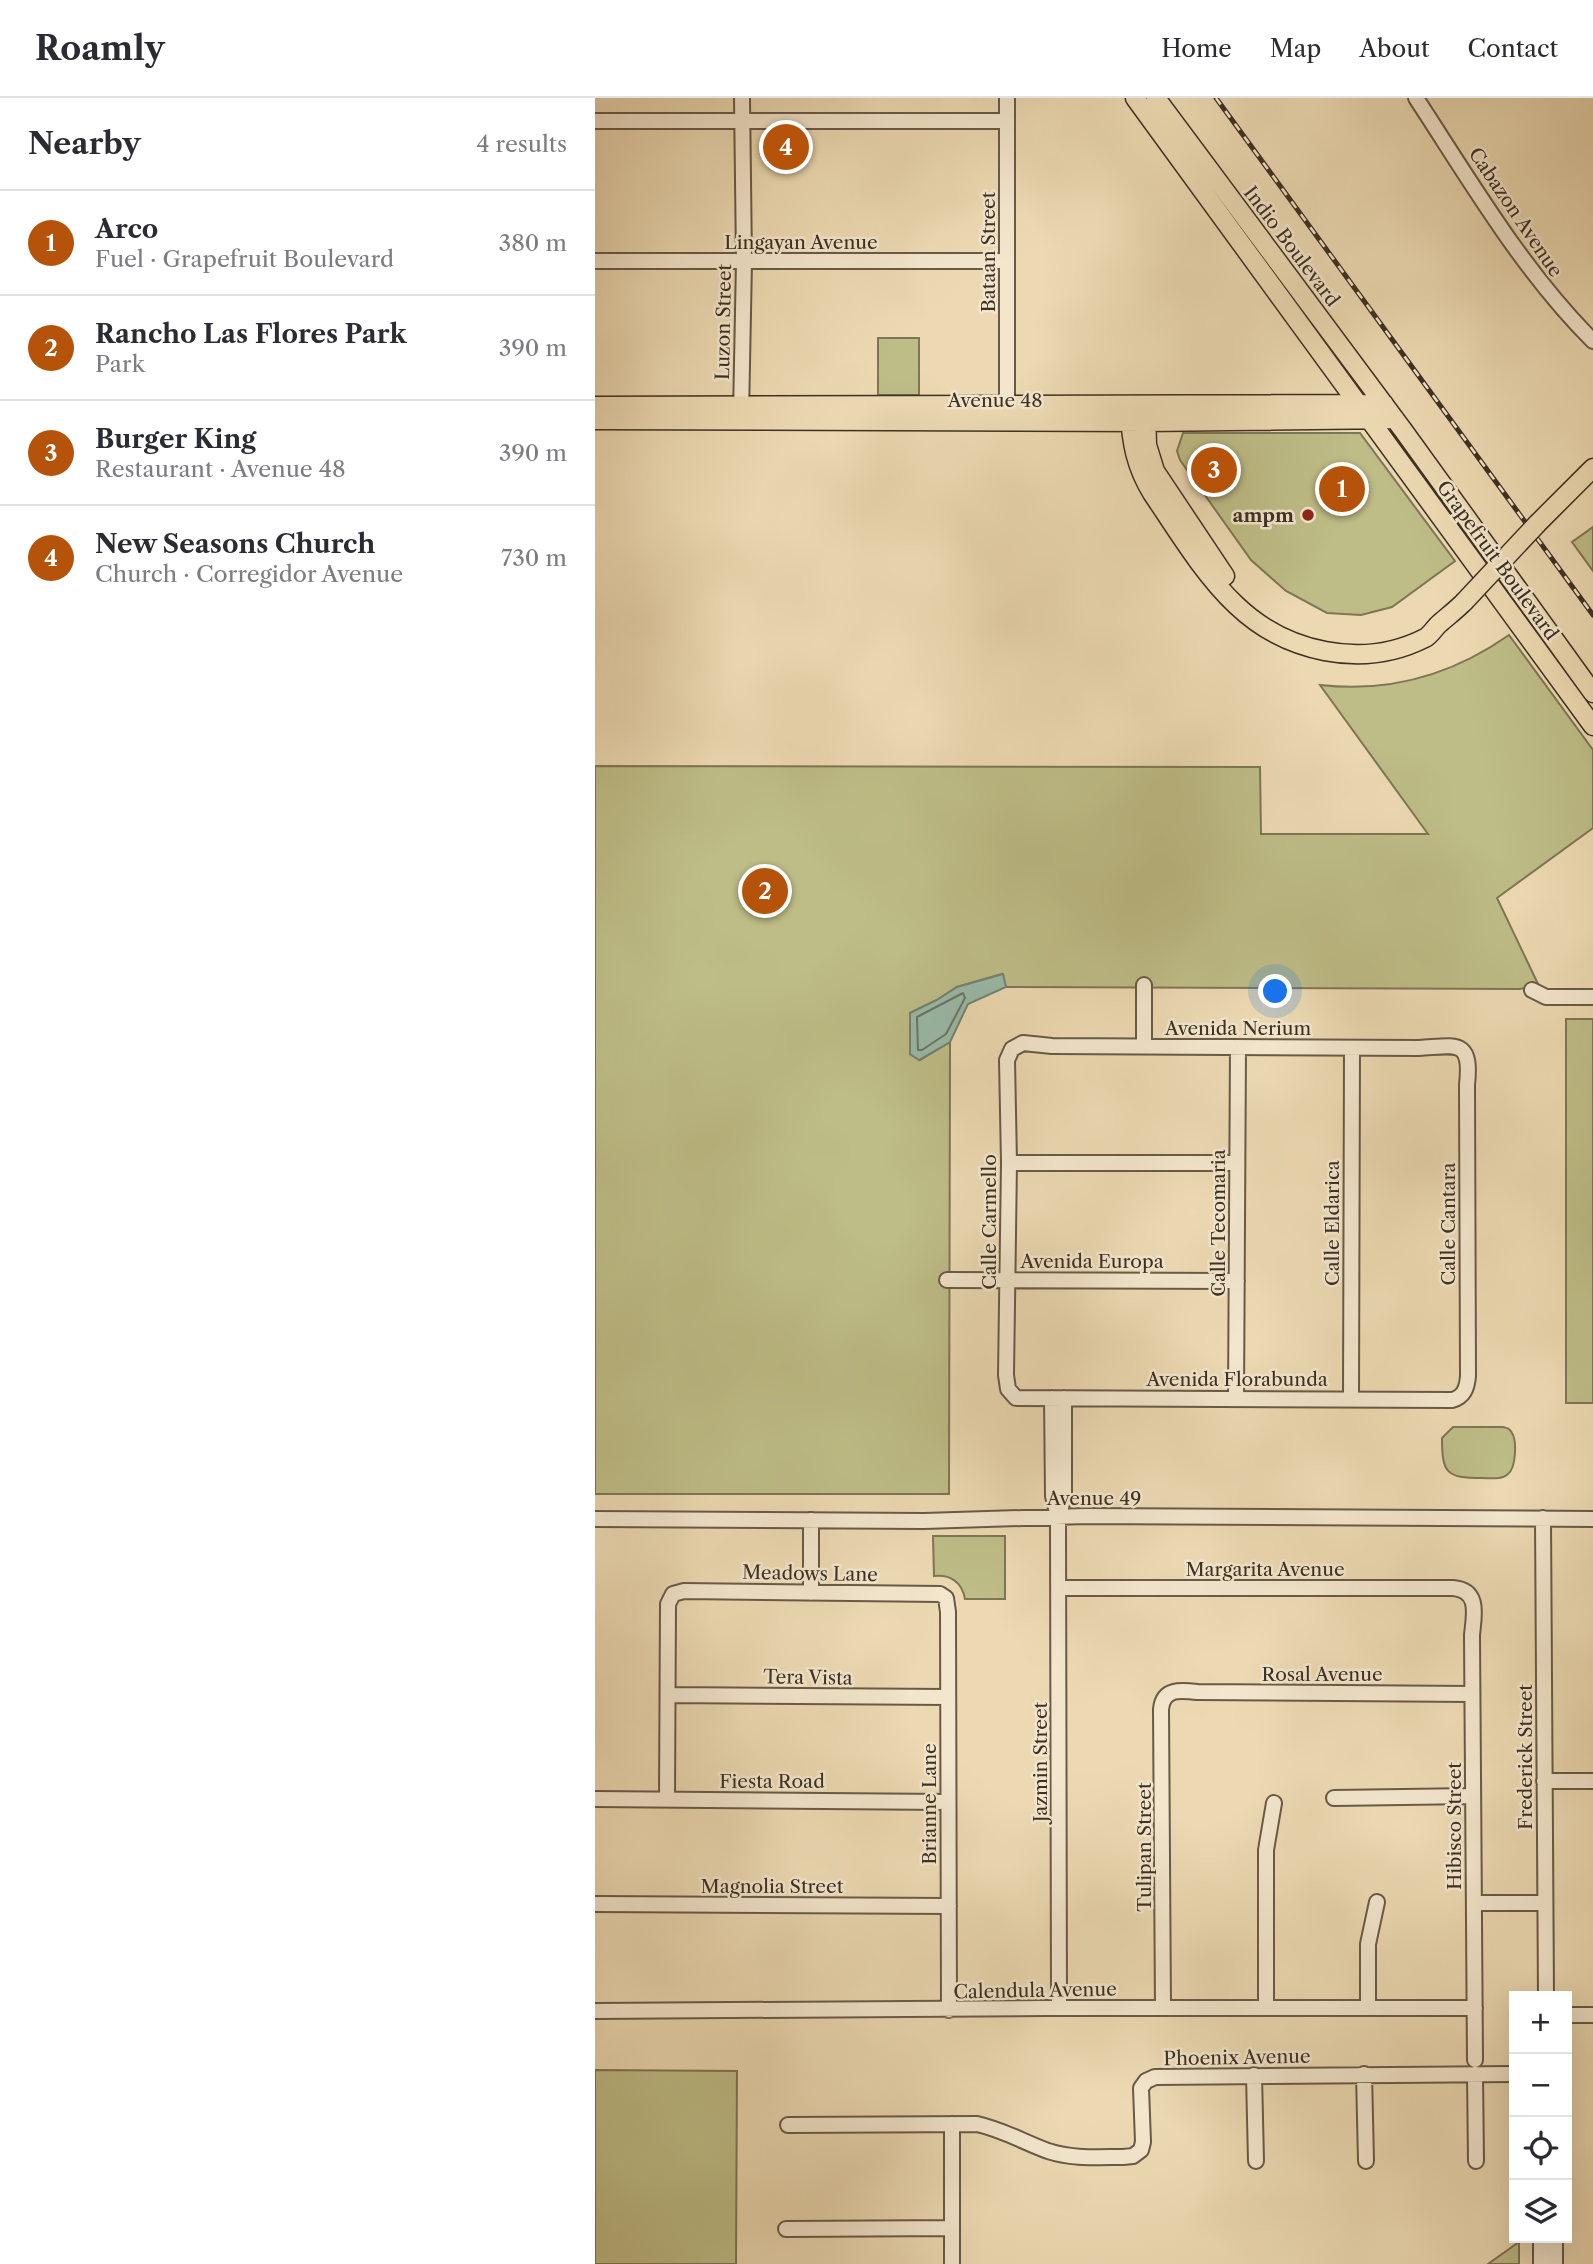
<!DOCTYPE html>
<html lang="en">
<head>
<meta charset="utf-8">
<style>
	body { margin:0; font-family:"Libre Caslon Text",serif; background:#f7f7f7; color:#2b2b33 }
	.controls { position:absolute; right:21px; bottom:21px; display:grid; overflow:hidden; border-radius:0px; box-shadow:0 7px 28px #0002 }
	.controls button { width:63px; height:63px; display:grid; place-items:center; padding:0; border:0; border-bottom:2px solid #e1e1e2; background:#fff; color:#2b2b33; font:35px sans-serif }
	.you { position:absolute; left:681px; top:894px; width:24px; height:24px; margin:-18px; border:5px solid #fff; border-radius:50%; background:#1a73e8; box-shadow:0 0 0 10px #1a73e833 }
	.badge { display:grid; place-items:center; width:46px; height:46px; border-radius:50%; background:#b45309; color:#fff; font-size:23px; font-weight:700 }
	.pin { position:absolute; translate:-50% -50%; border:4px solid #fff; box-shadow:0 2px 7px #0006 }
	.list { margin:0; padding:0; list-style:none }
	h2 { display:flex; justify-content:space-between; align-items:center; height:91px; margin:0; padding:0 28px; font-size:30px }
	h2 small { font-size:23px; font-weight:400; color:#7c7c81 }
	.list li { display:grid; grid-template-columns:46px 1fr auto; gap:21px; align-items:center; box-sizing:border-box; height:105px; padding:0 28px; border-top:2px solid #e1e1e2 }
	.list b { display:block; font-size:26px; white-space:nowrap }
	.list p { margin:0; font-size:23px; white-space:nowrap; color:#7c7c81 }
	.list em { font-size:23px; font-style:normal; color:#7c7c81 }
	.icon { flex:none; width:38px; height:38px; fill:none; stroke:currentColor; stroke-width:2; stroke-linecap:round; stroke-linejoin:round }
	.map { position:relative; flex:none; width:998px; height:2166px; overflow:hidden }
	header { display:flex; align-items:center; gap:42px; box-sizing:border-box; height:98px; padding:0 35px; background:#fff; border-bottom:2px solid #e1e1e2 }
	header strong { font-size:33px }
	nav { display:flex; gap:38px; margin-inline-start:auto; font-size:24px }
	main { display:flex }
	aside { flex:1; background:#fff }
	.map>svg:first-child { display:block }
	.green { fill:#bebd87; stroke:#7e7655; stroke-width:2 }
	.water { fill:#99baa8; stroke:#748373; stroke-width:2 }
	.lines { fill:none; stroke-linecap:round; stroke-linejoin:round }
	.shore { stroke:#6b7566; stroke-width:2 }
	.minor-casing { stroke:#695a47; stroke-width:18 }
	.major-casing { stroke:#3d3023; stroke-width:21 }
	.minor { stroke:#f3e6cd; stroke-width:14 }
	.major { stroke:#ecd9b2; stroke-width:18 }
	.rail-casing { stroke:#3d3023; stroke-width:5 }
	.rail { stroke:#f3e6cd; stroke-width:2.5; stroke-dasharray:8; stroke-linecap:butt }
	.major-bridge-casing { stroke:#3d3023; stroke-width:21; stroke-linecap:butt }
	.major-bridge { stroke:#ecd9b2; stroke-width:18 }
	.poi-dot { fill:#8f2418; stroke:#f3e6cd; stroke-width:2.5 }
	.labels { text-anchor:middle; stroke-width:5; stroke-linejoin:round; paint-order:stroke }
	.street-label { font-size:19px; fill:#3d3023; stroke:#f3e6cd }
	.poi-label { font-size:19px; font-weight:bold; fill:#3d3023; stroke:#f3e6cd; text-anchor:end }
</style>
</head>
<body>
<header>
<strong>Roamly</strong>
<nav><a>Home</a><a>Map</a><a>About</a><a>Contact</a></nav>
</header>
<main>
<aside>
<h2>Nearby<small>4 results</small></h2>
<ul class="list">
<li><span class="badge">1</span><div><b>Arco</b><p>Fuel · Grapefruit Boulevard</p></div><em>380 m</em></li>
<li><span class="badge">2</span><div><b>Rancho Las Flores Park</b><p>Park</p></div><em>390 m</em></li>
<li><span class="badge">3</span><div><b>Burger King</b><p>Restaurant · Avenue 48</p></div><em>390 m</em></li>
<li><span class="badge">4</span><div><b>New Seasons Church</b><p>Church · Corregidor Avenue</p></div><em>730 m</em></li>
</ul>
</aside>
<div class="map">
<svg width="998" height="2166" viewBox="0 0 998 2166">
	<rect width="100%" height="100%" fill="#ecd9b2"/>
	<filter id="stains"><feTurbulence type="fractalNoise" baseFrequency=".00286" numOctaves="4"/><feColorMatrix values="0 0 0 0 .2 0 0 0 0 .09 0 0 0 0 .02 0 0 0 .5 -.17"/></filter>
	<radialGradient id="worn" r=".72"><stop offset=".6" stop-color="#630" stop-opacity="0"/><stop offset="1" stop-color="#630" stop-opacity=".3"/></radialGradient>
	<path class="green" d="M283,240h41v57h-41z
		M588,335h177l95,128 -63,46 -31,8 -34,-2 -41,-22 -35,-31 -71,-100 -3,-9z
		M998,429v44l-21,-29z
		M914,537l84,115v78l-96,70 42,88 -20,3 -513,-2 -4,-13 -45,13 -20,13 -27,13v41l10,6 30,-18 -1,452h-354v-728l665,1 1,67h167l-108,-149c70,8 132,-10 189,-50z
		M971,921h27v384h-27z
		M858,1329h50c5,1 7,2 9,6 5,8 4,35 -4,41 -6,6 -18,4 -26,4 -36,0 -40,-5 -40,-40z
		M338,1438h72v63h-40c-3,-17 -15,-25 -31,-23z
		M0,1972l142,1 -1,193h-141z
		M924,2144v22h-31z"/>
	<path class="water" d="M408,876l3,13 -38,17 -18,38 -31,18 -9,-6v-41l27,-13 20,-13z"/>
	<g class="lines">
		<path class="shore" d="M368,895l2,5 -19,36 -24,16h-4l-1,-33z"/>
		<defs>
			<path id="minor" d="M821,0c55,84 106,172 177,243
				M0,23h412
				M0,163h412
				M412,308v-308
				M146,317l3,-154 -2,-163
				M549,887v62
				M937,892l14,7h47
				M428,945l29,3 367,2c37,-2 53,-10 48,37l1,291c-1,12 -4,21 -16,24l-436,-2 -8,-9 -2,-14 3,-212 -2,-103 5,-11z
				M414,1065h228
				M352,1182l290,1
				M457,1300l1,98 5,21 1,491
				M641,1301l2,-352
				M756,1301l1,-351
				M464,1417l5,-19v-98
				M948,1420l3,478
				M0,1421l329,2 161,-5 508,3
				M216,1422v73
				M464,1490h394c27,2 21,27 19,47l3,425
				M73,1597l280,2
				M949,1683h49
				M739,1700l139,-2
				M0,1701l353,3
				M72,1701l1,-195 5,-10 11,-3 256,3 6,4 2,14 1,398
				M879,1805h71
				M0,1806l354,2
				M568,1910l-2,-299c2,-21 20,-19 36,-17l275,2
				M671,1910v-158l8,-47
				M773,1910v-64l9,-42
				M0,1913l450,-3h430
				M972,1917h26
				M769,1976l2,87
				M880,1976l1,87
				M659,1977l2,86
				M357,2026v140
				M193,2027l189,-1c27,6 46,18 71,27 24,8 50,6 75,6l10,-1 8,-6 2,-8 -2,-54 5,-7 9,-4 359,-3
				M191,2131l166,-1
				M946,2140v26
				M960,2140v26"/>
			<path id="major" d="M540,0l458,628
				M561,0l247,332 190,263
				M0,308l789,-2
				M535,314c1,30 6,55 22,81 25,37 52,82 84,112 49,47 126,65 189,33 6,-3 9,-10 15,-15 8,-7 16,-13 24,-21
				M551,315l1,32 8,26 70,105
				M0,322l551,2 249,-3
				M942,426l56,-56"/>
		</defs>
		<use href="#minor" class="minor-casing"/>
		<use href="#major" class="major-casing"/>
		<use href="#minor" class="minor"/>
		<use href="#major" class="major"/>
		<defs>
			<path id="rail" d="M621,0l377,517"/>
		</defs>
		<use href="#rail" class="rail-casing"/>
		<use href="#rail" class="rail"/>
		<defs>
			<path id="major-bridge" d="M869,504l73,-78"/>
		</defs>
		<use href="#major-bridge" class="major-bridge-casing"/>
		<use href="#major-bridge" class="major-bridge"/>
	</g>
	<circle class="poi-dot" cx="713" cy="417" r="7"/>
	<g class="labels">
		<g class="street-label">
			<text transform="translate(921 114) rotate(56)" y="7">Cabazon Avenue</text>
			<text x="206" y="151">Lingayan Avenue</text>
			<text transform="translate(697 148) rotate(53)" y="7">Indio Boulevard</text>
			<text transform="translate(393 154) rotate(-90)" y="7">Bataan Street</text>
			<text transform="translate(128 224) rotate(-89)" y="7">Luzon Street</text>
			<text x="400" y="309">Avenue 48</text>
			<text transform="translate(903 462) rotate(54)" y="7">Grapefruit Boulevard</text>
			<text x="643" y="937">Avenida Nerium</text>
			<text transform="translate(394 1124) rotate(-90)" y="7">Calle Carmello</text>
			<text transform="translate(623 1125) rotate(-90)" y="7">Calle Tecomaria</text>
			<text transform="translate(737 1125) rotate(-90)" y="7">Calle Eldarica</text>
			<text transform="translate(853 1126) rotate(-90)" y="7">Calle Cantara</text>
			<text x="497" y="1170">Avenida Europa</text>
			<text x="642" y="1288">Avenida Florabunda</text>
			<text x="499" y="1407">Avenue 49</text>
			<text x="670" y="1478">Margarita Avenue</text>
			<text transform="translate(215 1475) rotate(1)" y="7">Meadows Lane</text>
			<text x="727" y="1583">Rosal Avenue</text>
			<text transform="translate(213 1579) rotate(1)" y="7">Tera Vista</text>
			<text transform="translate(930 1659) rotate(-90)" y="7">Frederick Street</text>
			<text transform="translate(445 1664) rotate(-90)" y="7">Jazmin Street</text>
			<text x="177" y="1690">Fiesta Road</text>
			<text transform="translate(334 1706) rotate(-90)" y="7">Brianne Lane</text>
			<text transform="translate(859 1728) rotate(-90)" y="7">Hibisco Street</text>
			<text transform="translate(549 1749) rotate(-90)" y="7">Tulipan Street</text>
			<text x="177" y="1795">Magnolia Street</text>
			<text transform="translate(440 1892) rotate(-1)" y="7">Calendula Avenue</text>
			<text transform="translate(642 1959) rotate(-1)" y="7">Phoenix Avenue</text>
		</g>
		<g class="poi-label">
			<text x="699" y="424">ampm</text>
		</g>
	</g>
	<rect width="100%" height="100%" filter="url(#stains)"/>
	<rect width="100%" height="100%" fill="url(#worn)"/>
</svg>
<div class="controls">
<button>+</button>
<button>−</button>
<button><svg class="icon" aria-label="locate" viewBox="0 0 24 24"><circle cx="12" cy="12" r="6"/><path d="M12 2v4M12 18v4M2 12h4M18 12h4"/></svg></button>
<button><svg class="icon" aria-label="layers" viewBox="0 0 24 24"><path d="M12 4l9 5-9 5-9-5zM3 14l9 5 9-5"/></svg></button>
</div>
<div class="you"></div>
<div class="pin badge" style="left:747px;top:391px">1</div>
<div class="pin badge" style="left:170px;top:793px">2</div>
<div class="pin badge" style="left:619px;top:372px">3</div>
<div class="pin badge" style="left:191px;top:49px">4</div>
</div>
</main>
</body>
</html>
